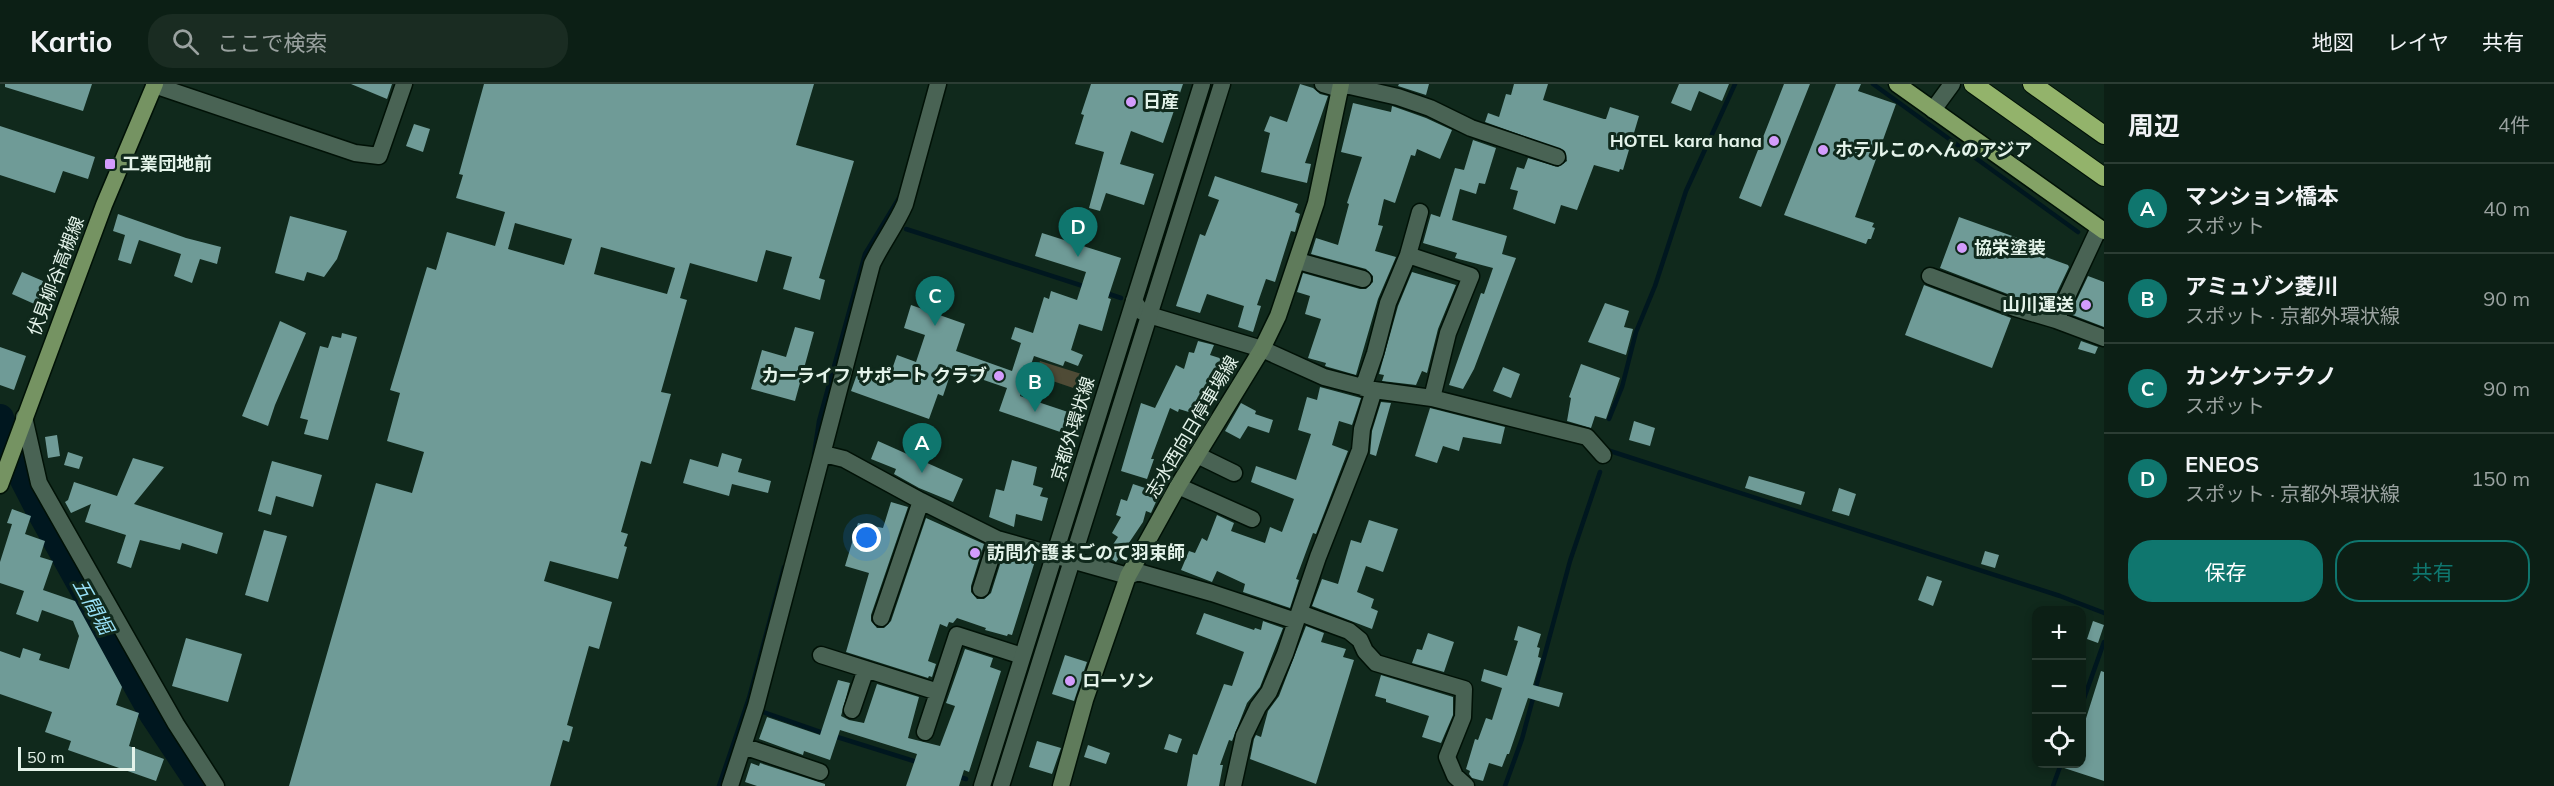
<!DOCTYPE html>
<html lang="ja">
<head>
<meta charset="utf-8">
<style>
	body { margin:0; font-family:Mulish,"Noto Sans JP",sans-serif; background:#1a2c22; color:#f1f3f6 }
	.controls { position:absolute; right:18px; bottom:18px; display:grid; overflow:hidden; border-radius:12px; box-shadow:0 3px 9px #0003 }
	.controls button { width:54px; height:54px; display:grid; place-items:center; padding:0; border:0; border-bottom:2px solid #2c3d34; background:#0c1f15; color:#f1f3f6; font:30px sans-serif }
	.scale { position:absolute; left:18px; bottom:15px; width:117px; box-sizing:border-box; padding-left:6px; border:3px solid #e4f3ea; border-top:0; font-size:16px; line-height:21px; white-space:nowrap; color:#e4f3ea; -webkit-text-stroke:4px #10291c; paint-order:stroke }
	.you { position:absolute; left:867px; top:454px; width:21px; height:21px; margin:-15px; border:4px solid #fff; border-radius:50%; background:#1a73e8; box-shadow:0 0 0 9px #1a73e833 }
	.badge { display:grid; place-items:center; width:39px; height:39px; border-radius:50%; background:#0f766e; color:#fff; font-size:20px; font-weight:700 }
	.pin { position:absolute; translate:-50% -50px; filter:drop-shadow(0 2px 3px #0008) }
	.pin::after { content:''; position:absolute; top:32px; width:21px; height:18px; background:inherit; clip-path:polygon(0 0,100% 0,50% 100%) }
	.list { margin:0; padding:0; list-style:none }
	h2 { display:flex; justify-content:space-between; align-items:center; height:78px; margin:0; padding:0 24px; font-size:26px }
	h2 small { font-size:20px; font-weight:400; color:#9aa2a0 }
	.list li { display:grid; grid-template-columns:39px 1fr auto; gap:18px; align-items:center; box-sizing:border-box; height:90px; padding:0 24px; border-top:2px solid #2c3d34 }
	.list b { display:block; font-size:22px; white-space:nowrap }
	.list p { margin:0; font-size:20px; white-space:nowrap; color:#9aa2a0 }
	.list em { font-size:20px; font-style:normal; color:#9aa2a0 }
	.actions { display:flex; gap:12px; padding:18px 24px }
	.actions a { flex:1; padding:14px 0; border:2px solid #0f766e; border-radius:24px; text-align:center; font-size:21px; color:#0f766e }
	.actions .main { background:#0f766e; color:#fff }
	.icon { flex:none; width:33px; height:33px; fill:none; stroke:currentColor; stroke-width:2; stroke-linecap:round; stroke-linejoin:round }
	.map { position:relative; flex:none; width:2104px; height:702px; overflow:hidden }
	header { display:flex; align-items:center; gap:36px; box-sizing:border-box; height:84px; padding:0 30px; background:#0c1f15; border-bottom:2px solid #2c3d34 }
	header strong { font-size:28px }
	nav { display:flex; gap:33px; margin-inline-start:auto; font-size:21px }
	.search { width:420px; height:54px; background:#1a2c22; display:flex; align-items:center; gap:15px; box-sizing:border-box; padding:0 21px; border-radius:24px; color:#9aa2a0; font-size:22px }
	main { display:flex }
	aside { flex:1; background:#0c1f15 }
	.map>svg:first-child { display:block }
	.green { fill:#4f4b36 }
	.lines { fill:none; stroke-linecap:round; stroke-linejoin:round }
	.stream { stroke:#00171f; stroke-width:4.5 }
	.river { stroke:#00171f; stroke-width:28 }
	.building { fill:#6f9b97; fill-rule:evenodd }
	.minor-casing { stroke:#001106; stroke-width:19 }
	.tertiary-casing { stroke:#001106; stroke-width:19 }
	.secondary-casing { stroke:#001106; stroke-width:19 }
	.primary-casing { stroke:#001106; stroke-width:19 }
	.trunk-casing { stroke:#001106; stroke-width:19 }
	.motorway-casing { stroke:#001106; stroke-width:20 }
	.minor { stroke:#496354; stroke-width:16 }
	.tertiary { stroke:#496354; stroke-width:16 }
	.secondary { stroke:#5f7b5b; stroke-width:16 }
	.primary { stroke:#759362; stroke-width:16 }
	.trunk { stroke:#84a366; stroke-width:16 }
	.motorway { stroke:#93b36b; stroke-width:18 }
	.poi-dot { fill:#d39cfc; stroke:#10291c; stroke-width:2 }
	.labels { text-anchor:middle; stroke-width:6; stroke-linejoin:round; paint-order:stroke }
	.poi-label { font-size:18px; font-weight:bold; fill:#e4f3ea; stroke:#10291c; text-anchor:start }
	.street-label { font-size:18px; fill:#e4f3ea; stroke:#10291c }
	.water-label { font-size:20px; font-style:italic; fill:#97dff5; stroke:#10291c }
</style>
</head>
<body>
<header>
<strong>Kartio</strong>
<div class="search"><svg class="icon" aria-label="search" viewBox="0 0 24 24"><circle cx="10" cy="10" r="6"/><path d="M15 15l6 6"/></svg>ここで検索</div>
<nav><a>地図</a><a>レイヤ</a><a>共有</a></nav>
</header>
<main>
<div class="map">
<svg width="2104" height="702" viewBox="0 0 2104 702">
	<rect width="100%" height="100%" fill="#10291c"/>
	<path class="green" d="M1040,277l48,15 -6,15 -47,-16z"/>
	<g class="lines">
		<path class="stream" d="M1873,0l205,148
			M906,145l180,58
			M1106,209l15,5
			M1609,335l13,-32 14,-55 19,-46 31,-95 49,-107
			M1607,366l453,146 44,17
			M814,371l5,-34 46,-167 34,-56
			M2082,620l22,-62
			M757,626l69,24
			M834,652l86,27
			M957,692l9,3
			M719,702l30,-88 35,-131
			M1505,702l17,-47 48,-178 30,-89
			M2053,702l8,-22"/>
		<path class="river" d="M0,334l19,52 20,39 114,205 48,72"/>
	</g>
	<path class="building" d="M5,0h87l-9,27 -78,-24z
		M351,0h41l-5,15z
		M484,0h330l-18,61 58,16 -35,117 6,2 -5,20 -37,-11 9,-32 -26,-7 -9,32 -67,-19 -10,35 7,2 -26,92 10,2 -20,70 -10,-3 -20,71 7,2 -4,12 3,1 -9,32 -68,-18 -6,20 68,21 -13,47 -10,-3 -22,79 6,2 -4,15 -6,-2 -13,46h-261l87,-303 36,10 12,-41 -37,-11 13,-48 -10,-3 37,-123 9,3 11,-38 48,14 10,-34 -49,-14 7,-23 -4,-1zM515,139l57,16 -8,26 -56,-16zM601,163l74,21 -8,26 -73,-20z
		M1091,0h92l-20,59 -32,-12 -11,33 34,10 -10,31 -38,-12 -6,18 -11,-3 15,-56 -29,-8 9,-29 -3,-1z
		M1300,0l13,4 7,6 8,2 -23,67 6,1 -4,19 -46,-11 9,-39 -6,-2 6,-15 17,6z
		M1399,0h30l-3,11 -28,-9z
		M1514,0h34l-5,16 61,19h2l4,-12 29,9 -16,54 -3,-1 -1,3 -25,-7 -17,45 -16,-5 -6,19 -42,-15 5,-18 -8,-2 7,-22 7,2 4,-11 30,9 9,-6 -2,-10 -80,-29 3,-9 11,4 7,-23 5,1z
		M1679,0h50l-7,17 -23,-10 -8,20 -20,-8z
		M1784,0h26l-49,123 -22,-9z
		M1836,0h25l-3,7 38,13 -41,113 19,6 -2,4 3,1 -4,11h-3l-2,5 -82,-29z
		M1353,19l38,9 1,-6 3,1 31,11 26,12 -12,29 -23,-10 -2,7 -4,-1 -16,48 -11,-4 -6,26 5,1 -8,25 21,6 -18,42 -22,76 -28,-8 -3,-1 1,-3 -18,-5 13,-39 -16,-5 5,-18 -13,-4 6,-19 57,16h6l7,-7v-6l-7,-7 -55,-15 5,-16 22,7 11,-41 -2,-1 15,-46 -21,-5z
		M414,40l16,5 -7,23 -17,-6z
		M0,42l95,31 -7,22 -25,-8 -8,22 -55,-18z
		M1473,56l23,8 -11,36 -6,-1 -3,11 -16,-5 -8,31 55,16 -5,18 14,4 -42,111 -11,20 -14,-4 32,-92 3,1 9,-26 -38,-10 2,-5 -34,-10 8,-29 9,3 15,-49 9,2z
		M1215,92l83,28 -3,8 5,2 -5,18 -4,-1 -16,51 -9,-3 -9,26 4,1 -8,26 -15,-5 6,-21 -37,-12 -7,19 -24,-7 24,-72 5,2 14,-36 -11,-4z
		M118,130l68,24 35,9 -4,17 -17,-5 -8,24 -18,-7 7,-22 -42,-14 -8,24 -13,-4 7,-25 -12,-4z
		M290,132l57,15 -10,28 -13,18 -17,-5 -3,9 -29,-8z
		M1959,133l76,27 -3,8 36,13 1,2 -19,40 -32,-9 -78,-30z
		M1042,149l79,25 -13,40 3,1 -9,32 -23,-7 -8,26 12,5 -5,11 -13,-5 -2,5 -29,-10 -14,40 51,17 -1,4 2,1 -6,16 -67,-23 8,-23 -55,-19 -9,27 -5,-2 -9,25 -78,-28 6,-17 30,10 10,-29 19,7 9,-27 -21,-7 7,-23 54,19 -9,27 56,20 9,-28 -10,-4 4,-12 18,6 11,-36 5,2 2,-8 26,9 9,-28 -51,-16z
		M22,188l28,12 -9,23 -29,-13z
		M1412,188l44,13 -18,44 -11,44 -5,-2 -6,14 -34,-4 2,-6 -5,-1 19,-68z
		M2088,192l16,6v45l-34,-13z
		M1924,201l87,33 -19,50 -87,-33z
		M1605,219l24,8 -5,16 9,2 -7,26 -38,-13z
		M280,237l26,12 -31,72 -7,21 -26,-10z
		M795,243l19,5 -19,69 -44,-12 11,-39 24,7z
		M342,249l15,4 -29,103 -24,-6 4,-14 -8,-2 20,-72 8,2 4,-12 9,2z
		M1198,257l16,4 -4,10 25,8 -6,19 -2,4 -8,-3 -2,7 -11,-4 -14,27 -13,-4 -1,3 -8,-4 -19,51h3l-7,20 -26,-8 20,-68 14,5 21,-43 8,4 5,-17 5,1z
		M2081,257l17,6 -3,7 -17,-5z
		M0,263l26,9 -12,34 -14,-5z
		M1581,280l39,14 -14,41 -11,-3 -4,12 -24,-7 4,-23 -2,-1z
		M1503,283l17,7 -9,24 -18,-7z
		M1320,303l41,11 -9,27 -13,-4 -7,24 16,6 -32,83 -3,-1 -17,46 3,1 -9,28 -47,-16 2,-8 -28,-13 -5,11 -31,-12 8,-19 6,2 7,-15 5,3 10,-26 17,8 -3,8 34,12 5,-16 12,5 12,-33 -43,-17 5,-16 40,14 15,-46 -13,-4 9,-33 10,3z
		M1381,318l10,1 -15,53 -6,-2 2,-23z
		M1241,319l15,8 -1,3 18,6 -4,13 -21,-7 -8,13 -15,-8z
		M1430,324l75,19 -4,17 -38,-7 -4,14 -16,-5 -6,17 -22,-7z
		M1634,337l21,7 -5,18 -21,-6z
		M57,351l3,21 -12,2 -3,-21z
		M878,357l85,38 -10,23 -34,-14 -25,-14 2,-5 -25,-10z
		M68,368l15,5 -4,12 -15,-4z
		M722,369l20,6 -4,13 33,9 -3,12 -36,-9 -3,12 -46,-13 7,-24 28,8z
		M133,374l31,9 -30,37 89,29 -6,21 -35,-11 -2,7 -40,-10 -9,28 -14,-5 9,-28 -41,-13 6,-18 -20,9 -6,-11 3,-2 6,-18 43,14z
		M1012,376l25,7 -4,18 10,3 -3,8 8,2 -6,23 -26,-7 -2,13 -25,-10 7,-28 8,2z
		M272,377l50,14 -9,32 -37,-11 -5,19 -13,-4z
		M1749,392l56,16 -4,13 -56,-17z
		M1133,400l27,9 -9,20 -5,-2 -3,11 -27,40 -10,-7 12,-18 -6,-4 9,-16 -5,-2 5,-16 6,2z
		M1839,404l17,6 -7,22 -17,-5z
		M891,418l17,5 -37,108v6l6,7h7l7,-7 35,-103 58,26 -13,42v6l6,7h7l7,-6 13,-41 31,9 -23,74 -4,-1 -1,2 -22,-6 1,-2 -29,-10 -4,5 -4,-1 -2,5 -7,-3 -12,37 8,3 -4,13 -3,-1 -1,2 -82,-26 23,-79 -24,-7 13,-43 25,5z
		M12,425l19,7 -6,18 20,7 -5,16 13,4 -10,29 32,11 47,86 -6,18 23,8 -10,33 35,13 -8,22 -88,-31 3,-9 -26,-9 7,-20 -52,-18v-43l20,7 3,-10 18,6 -2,6 30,9 10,-33 -6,-15 -31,-11 -4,12 -22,-8 8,-23 -24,-8v-21l12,-38 -5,-1z
		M1369,436l29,9 -15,43 -17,-6 -9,26 17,7 -3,9 7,3 -6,18 -60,-23 10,-27 16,5 13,-44 10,3z
		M264,446l23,6 -19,66 -23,-7z
		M1985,467l14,4 -4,13 -14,-4z
		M1927,492l15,5 -9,25 -15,-6z
		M1204,529l50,17 1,-2 6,2 2,-9 20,7 -23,59 -13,16 -15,38 -3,-1 -9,25h3l-4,21h-32l6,-32 4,1 27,-71 8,2 12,-34 -48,-18z
		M2093,537l11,4 -6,18 -11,-4z
		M1306,542l18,7 -3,9 25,7 -3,8 11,3 -38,124 -66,-25 4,-20 2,-4 5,2 7,-26 11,-15z
		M1518,542l23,8 -4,13 3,1 -2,9 3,1 -8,27 30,8 -4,14 -31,-9 -19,56h-2l-5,13 -13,-4 -6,18 -11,-3 -3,-4 1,-3 -4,-2 9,-30 3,1 8,-22 6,2 10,-32 -21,-7 3,-12 23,7 11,-35 -4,-1z
		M1428,549l26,9 -10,30 -32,-9 5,-14 5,1z
		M186,554l56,16 -14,48 -56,-16z
		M965,565l28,9 -3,9 11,4 -32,101 -5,-2 -5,16h-53l11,-32 -77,-24 -10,30 -26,-9 -1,4 -44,-16 8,-22 53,18 18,-55 12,3 -9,33 8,4 15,3 13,-39 42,13 -11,41 32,8 15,-40 -9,-3z
		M1065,571l22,7 -13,39 -22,-7z
		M2101,587l3,1v109l-46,-15v-2h24v-33z
		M1381,591l72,22v18l-12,28 -19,-6 7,-21 -43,-14v-3l-11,-3z
		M1169,650l13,5 -5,14 -13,-4z
		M1037,657l24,7 -9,26 -23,-7z
		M1088,661l22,8 -4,11 -22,-7z
		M751,679l8,3 1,-3 65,21v2h-68l-12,-4z"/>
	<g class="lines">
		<defs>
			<path id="minor" d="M1323,0l17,5
				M1341,0l57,13 32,11 41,20 86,29
				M154,1l201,68 24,3 25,-72
				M1933,26l19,-26
				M1408,171l12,-43
				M1298,177l65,18
				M1930,192l85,32 41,12 48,18
				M1134,217l7,10 8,4 113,34 62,28 50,13 58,8 155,39 16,18
				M2056,236l43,-92
				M1363,304l12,-35 13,-50 20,-48 63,21 -23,57 -16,65
				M24,333l15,66 137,241 40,62
				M824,370l20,5 77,42 76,38 131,37 10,-4 74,21 84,28
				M1197,371l37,18
				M1178,402l74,33
				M981,505l16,-50
				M1300,529l49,18 11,9 5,11 11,12 88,26 -1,28 -16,40 8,19 11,10
				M881,534l40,-117
				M821,571l117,37
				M852,626l14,-41
				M925,648l32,-97 65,21
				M743,662l77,26
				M730,702l26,-80 116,-442c10,-21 24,-39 33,-60l33,-120
				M1233,702l11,-50 14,-29 11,-15 16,-38 33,-97 42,-107 2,-21 12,-39"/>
			<path id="tertiary" d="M982,702l220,-702
				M1001,702l221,-702"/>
			<path id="secondary" d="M1061,702l24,-86 43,-124 50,-90 84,-137 16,-33 38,-113 25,-119"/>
			<path id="primary" d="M0,401l104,-280 51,-121"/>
			<path id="trunk" d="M1897,0l207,147"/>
			<path id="motorway" d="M1973,0l131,93
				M2032,0l72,51"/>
		</defs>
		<use href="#minor" class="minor-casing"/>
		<use href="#tertiary" class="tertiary-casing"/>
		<use href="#secondary" class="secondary-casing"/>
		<use href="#primary" class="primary-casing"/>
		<use href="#trunk" class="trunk-casing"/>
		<use href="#motorway" class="motorway-casing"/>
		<use href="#minor" class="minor"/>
		<use href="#tertiary" class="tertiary"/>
		<use href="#secondary" class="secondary"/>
		<use href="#primary" class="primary"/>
		<use href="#trunk" class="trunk"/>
		<use href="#motorway" class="motorway"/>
	</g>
	<g class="poi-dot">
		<circle cx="1131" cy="18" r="6"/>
		<circle cx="1774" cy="57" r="6"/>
		<circle cx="1823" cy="66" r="6"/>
		<rect x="104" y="74" width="12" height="12" rx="3"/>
		<circle cx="1962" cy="164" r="6"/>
		<circle cx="2086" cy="221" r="6"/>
		<circle cx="999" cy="292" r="6"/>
		<circle cx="975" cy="469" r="6"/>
		<circle cx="1070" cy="597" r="6"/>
	</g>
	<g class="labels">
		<g class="poi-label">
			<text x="1143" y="24">日産</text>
			<text x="1762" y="63" text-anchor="end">HOTEL kara hana</text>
			<text x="1835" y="72">ホテルこのへんのアジア</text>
			<text x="122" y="86">工業団地前</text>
			<text x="1974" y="170">協栄塗装</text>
			<text x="2074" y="227" text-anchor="end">山川運送</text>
			<text x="987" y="298" text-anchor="end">カーライフ サポート クラブ</text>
			<text x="987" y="475">訪問介護まごのて羽束師</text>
			<text x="1082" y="603">ローソン</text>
		</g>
		<g class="street-label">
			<text transform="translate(56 192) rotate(-69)" y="6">伏見柳谷高槻線</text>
			<text transform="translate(1192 343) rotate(-59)" y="6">志水西向日停車場線</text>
			<text transform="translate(1073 345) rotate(-73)" y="6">京都外環状線</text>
		</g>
		<g class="water-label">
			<text transform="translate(93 522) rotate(61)" y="7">五間堀</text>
		</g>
	</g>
</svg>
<div class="controls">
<button>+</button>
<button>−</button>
<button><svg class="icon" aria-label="locate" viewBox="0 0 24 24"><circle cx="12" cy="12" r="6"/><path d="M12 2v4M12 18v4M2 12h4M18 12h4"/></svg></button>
</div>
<div class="scale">50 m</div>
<div class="you"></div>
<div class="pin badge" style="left:922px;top:389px">A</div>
<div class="pin badge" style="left:1035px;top:328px">B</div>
<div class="pin badge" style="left:935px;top:242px">C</div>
<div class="pin badge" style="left:1078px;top:173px">D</div>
</div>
<aside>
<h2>周辺<small>4件</small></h2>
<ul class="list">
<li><span class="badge">A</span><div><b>マンション橋本</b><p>スポット</p></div><em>40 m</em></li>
<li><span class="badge">B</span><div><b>アミュゾン菱川</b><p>スポット · 京都外環状線</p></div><em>90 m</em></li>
<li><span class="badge">C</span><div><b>カンケンテクノ</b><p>スポット</p></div><em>90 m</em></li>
<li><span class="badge">D</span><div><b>ENEOS</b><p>スポット · 京都外環状線</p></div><em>150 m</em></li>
</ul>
<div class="actions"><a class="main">保存</a><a>共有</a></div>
</aside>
</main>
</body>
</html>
